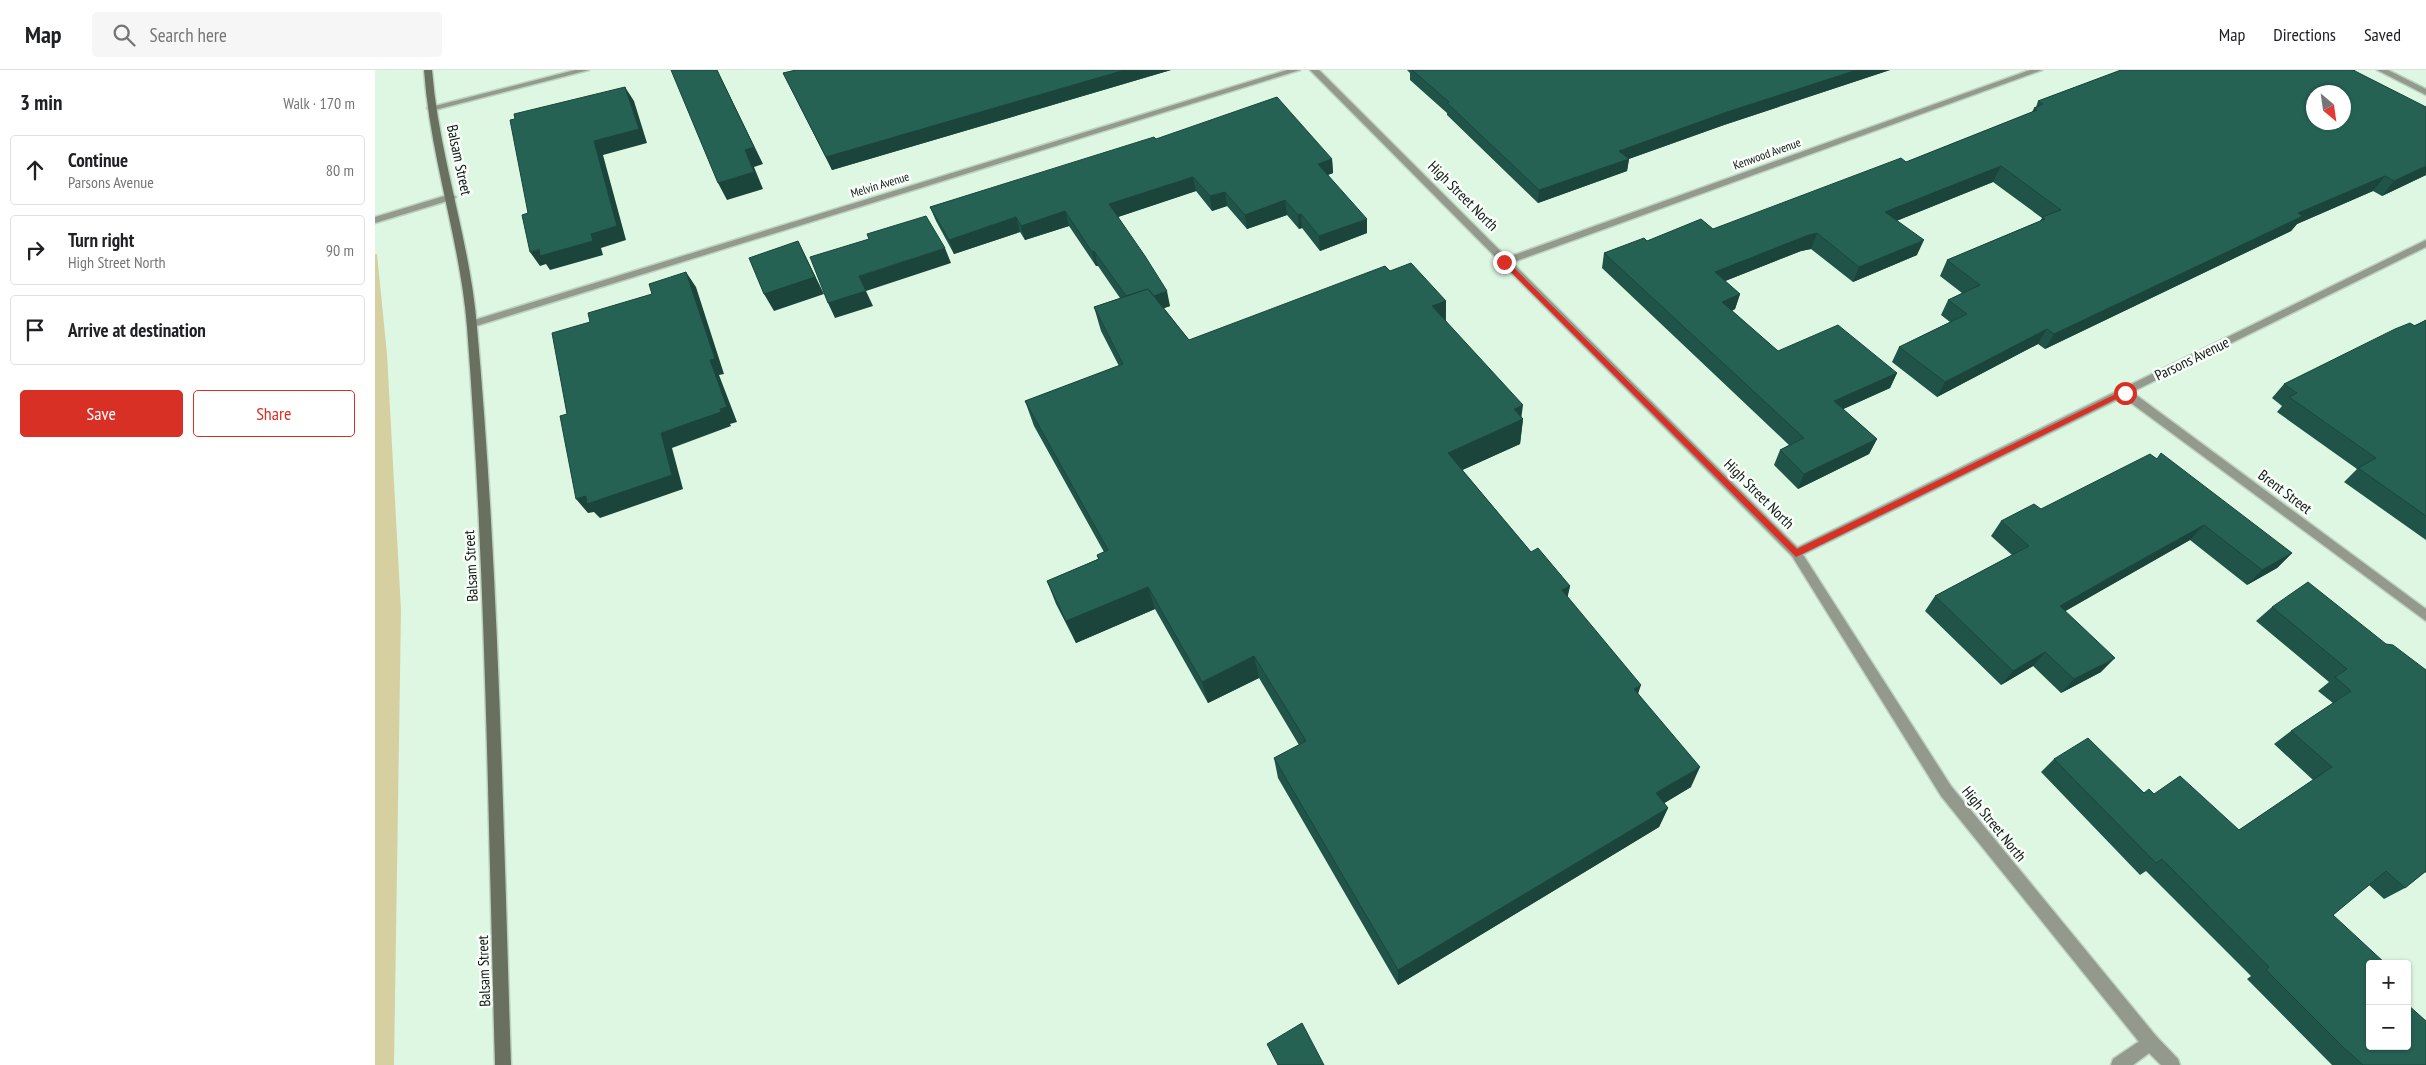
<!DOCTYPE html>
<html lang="en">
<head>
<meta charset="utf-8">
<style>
	body { margin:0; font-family:"PT Sans Narrow",sans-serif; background:#f6f6f6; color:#202124 }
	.controls { position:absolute; right:15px; bottom:15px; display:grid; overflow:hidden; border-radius:5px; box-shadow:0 1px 4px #0004 }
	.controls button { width:45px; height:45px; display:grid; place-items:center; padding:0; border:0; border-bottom:1px solid #e0e0e0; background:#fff; color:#202124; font:25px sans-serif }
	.compass { position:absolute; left:1931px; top:15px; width:45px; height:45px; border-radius:50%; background:#fff; box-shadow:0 1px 4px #0004; rotate:151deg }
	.stop { position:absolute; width:15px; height:15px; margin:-11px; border:4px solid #d93025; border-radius:50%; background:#fff }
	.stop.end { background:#d93025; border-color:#fff; box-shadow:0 1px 5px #0008 }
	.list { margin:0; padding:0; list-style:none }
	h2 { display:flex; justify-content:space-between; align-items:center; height:65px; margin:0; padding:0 20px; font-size:21px }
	h2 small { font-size:16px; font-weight:400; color:#757577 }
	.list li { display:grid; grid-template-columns:32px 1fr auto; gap:15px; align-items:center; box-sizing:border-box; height:70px; margin:0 10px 10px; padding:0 10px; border:1px solid #e0e0e0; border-radius:5px }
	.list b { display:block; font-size:19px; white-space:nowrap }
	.list p { margin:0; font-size:16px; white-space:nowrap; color:#757577 }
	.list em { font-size:16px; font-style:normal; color:#757577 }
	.actions { display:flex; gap:10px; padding:15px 20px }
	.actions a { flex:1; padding:11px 0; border:1px solid #d93025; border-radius:5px; text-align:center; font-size:18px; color:#d93025 }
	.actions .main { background:#d93025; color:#fff }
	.icon { flex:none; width:28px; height:28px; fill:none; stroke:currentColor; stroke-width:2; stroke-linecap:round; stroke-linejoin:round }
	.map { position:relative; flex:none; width:2051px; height:995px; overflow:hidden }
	header { display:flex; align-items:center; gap:30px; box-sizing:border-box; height:70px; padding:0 25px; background:#fff; border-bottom:1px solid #e0e0e0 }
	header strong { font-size:24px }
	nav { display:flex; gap:28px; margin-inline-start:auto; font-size:18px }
	.search { width:350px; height:45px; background:#f6f6f6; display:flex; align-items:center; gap:12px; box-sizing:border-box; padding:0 18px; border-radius:5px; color:#757577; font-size:19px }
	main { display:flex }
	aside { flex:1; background:#fff }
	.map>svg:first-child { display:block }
	.green { fill:#d6d0a1 }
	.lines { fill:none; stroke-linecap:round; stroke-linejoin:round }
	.minor-casing { stroke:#bcd3c0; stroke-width:3 }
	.tertiary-casing { stroke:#bcd3c0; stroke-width:3 }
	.secondary-casing { stroke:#bcd3c0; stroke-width:3 }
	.minor { fill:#94998e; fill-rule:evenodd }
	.tertiary { fill:#94998e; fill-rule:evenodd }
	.secondary { fill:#697060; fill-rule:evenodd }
	.wall { fill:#215448 }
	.shaded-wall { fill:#1b453b }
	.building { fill:#266254; stroke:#1b453b; fill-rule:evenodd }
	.route { fill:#d93025 }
	.labels { text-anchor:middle; stroke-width:5; stroke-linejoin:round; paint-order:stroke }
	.far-street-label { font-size:12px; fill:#0d160f; stroke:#f9fefa }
	.street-label { font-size:15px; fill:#0d160f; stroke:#f9fefa }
</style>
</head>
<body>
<header>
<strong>Map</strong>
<div class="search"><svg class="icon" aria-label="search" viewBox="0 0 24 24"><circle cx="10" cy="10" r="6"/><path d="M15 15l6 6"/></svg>Search here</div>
<nav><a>Map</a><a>Directions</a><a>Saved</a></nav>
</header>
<main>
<aside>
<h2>3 min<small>Walk · 170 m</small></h2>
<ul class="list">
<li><svg class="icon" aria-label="ahead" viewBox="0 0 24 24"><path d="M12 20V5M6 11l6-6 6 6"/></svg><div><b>Continue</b><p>Parsons Avenue</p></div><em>80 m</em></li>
<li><svg class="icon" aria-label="right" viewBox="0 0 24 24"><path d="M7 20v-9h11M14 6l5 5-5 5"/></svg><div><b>Turn right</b><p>High Street North</p></div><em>90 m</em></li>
<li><svg class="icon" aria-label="arrive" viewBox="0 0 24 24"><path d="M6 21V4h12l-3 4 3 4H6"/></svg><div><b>Arrive at destination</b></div></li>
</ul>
<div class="actions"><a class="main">Save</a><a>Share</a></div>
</aside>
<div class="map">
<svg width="2051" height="995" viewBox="0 0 2051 995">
	<rect width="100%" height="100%" fill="#ddf7e2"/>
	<path class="green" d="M0,184h2l10,100 14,256 -7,455h-19z"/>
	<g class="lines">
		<defs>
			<path id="minor" d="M200,0h14l-158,41 -4,-3z
				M912,0h13l-824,256h-8l-1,-2 1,-2z
				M1655,0h12l-534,194 -4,1 -5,-3 1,-2z
				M2002,0h11l38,19v6z
				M76,124l5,3 -2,2 -79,24v-6z
				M2051,170v7l-294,145 294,217v12l-303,-224 -323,159h-8l-2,-3 2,-3z
				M1775,964l6,2 2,6 -2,6 -23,17h-22l2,-6z"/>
			<path id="tertiary" d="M935,0h9l481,480 151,236 205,250 22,23 2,6h-19l-17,-17 -203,-252 -149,-240z"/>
			<path id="secondary" d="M49,0h8c7,87 38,170 45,257 22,245 26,492 34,738h-16c-7,-246 -9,-492 -28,-738 -7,-87 -37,-170 -43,-257z"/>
		</defs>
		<use href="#minor" class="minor-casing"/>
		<use href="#tertiary" class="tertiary-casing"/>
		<use href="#secondary" class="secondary-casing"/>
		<use href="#minor" class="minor"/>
		<use href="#tertiary" class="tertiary"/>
		<use href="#secondary" class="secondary"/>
	</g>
	<path class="wall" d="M421,0h375l-339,100 -49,-97z
		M1032,0h483l-166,55 -95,34 -2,12 -89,32 -91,-88v-2l-37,-33v-7z
		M1746,0h234v1l71,104 -44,21 -9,-5 -76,33 -6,7 -246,118 -7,-5 -101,53 -45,-35 7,-15 51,-25 -9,-7 7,-15 14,-7 -22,-17 7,-16 93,-39 2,-3 -49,-36 -97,39 21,34 -64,27 -42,-33 -10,2 -76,30 15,13 -5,15 -3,2 46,40 119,22 -7,15 -47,21 34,30 -8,15 -71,35 -24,-24 6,-15 9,-5 -187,-177 2,-15 43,-12 66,-12 193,-67 126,-50 2,-4 2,-1 2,-6z
		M781,69l176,20 1,14 -5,2 39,58 -47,18 -18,-23 -3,1 -12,-14 -40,14 -20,-23 -15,5 -16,-20 -78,26 52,89 -6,2 25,32 201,-69 56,30v20l77,98 -3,25 -58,26 69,82 39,34 -3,11 71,96 53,94 -27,16 4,5 -9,19 -261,158 -120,-207 -4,-20 25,-13 -40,-67 -51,25 -53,-94 -79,34 -20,-39 -9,-23 51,-22 -1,-4 7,-3 -70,-126 -9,-25 94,-35 -18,-35 -7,-24 26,-9 -22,-32h-2l-27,-40 -44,14 -5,-8 -66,22 -18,-33 -6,-14z
		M2051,250v220l-82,-58 13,-13 -80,-57 5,-6 -10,-8 12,-14z
		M1782,389l135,94 -15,15 -30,17 -57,-45 -125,71 36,61 -40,21 -28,-27 -32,19 -76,-74 10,-15 77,-41 -21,-19 10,-15 40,-12z
		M1897,537l114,37 40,26v203l-1,-1 -20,16 -21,11 -15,-14 -36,30 37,49 56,101h-94l-85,-86 4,-3 -105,-105 -6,4 -99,-103 13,-13 90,34 10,1 85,36 74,-50 -39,-36 17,-13 42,-28 -15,-12 11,-9 -73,-61z"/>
	<path class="shaded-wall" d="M342,0l46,94 -9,3 9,22 -36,11 -9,-17z
		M750,0h46l-339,100 -6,-13z
		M1482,0h33l-166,55 -107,38 12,-4 -2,12 -89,32 1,-13 80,-39 108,-39z
		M250,17l9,14 13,42 -44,12 23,85 -25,8 2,7 -53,15 -4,-6 -6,2 -10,-14 61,-18 3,-93z
		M957,89l1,14 -14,5 -1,-14z
		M1626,96l-8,16 -114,46 6,-16z
		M2051,96v9l-44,21 12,-15z
		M2010,106l-12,15 -76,33 -6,7 -246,118 9,-15 244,-121z
		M818,107l3,14 -84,28 -3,-15z
		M850,122l2,14 -15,5 -2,-15z
		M910,130l2,15 -40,14 -2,-14z
		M690,141l4,15 -44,14 -4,-14z
		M926,144l1,14 -3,1 -1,-14z
		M641,147l4,15 -66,22 -5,-14z
		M992,149v14l-47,18 -1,-15z
		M1442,163l-6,16 -10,2 -91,36 5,-15 91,-36z
		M1549,170l-7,15 -64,27 6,-15z
		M423,171l26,53 -50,17 -10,-17z
		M570,178l6,15 -85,28 7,15 -38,12 -7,-15 31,-27z
		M719,181l4,15h-2l-4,-14z
		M311,202l10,15 28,87 -5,1 18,47 -7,2 1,2 -59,22 11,41 -83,29 -6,-6 -6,1 -12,-14 85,-66 59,-24 -10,-49z
		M792,221l3,15 -35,13 -4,-15z
		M1365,224l-5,15 -18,8 5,-15z
		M1071,231l-1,24 -13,-19z
		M1672,259l-9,15 -101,53 8,-15z
		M1522,303l-7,15 -62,28 6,-15z
		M1148,335l-2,15 2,-1 -3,25 -73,33 1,-24 66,-44z
		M1502,369l-8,15 -71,35 6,-15z
		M1829,455l-14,15 -142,81 12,-15z
		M1917,483l-15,15 -30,17 15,-15z
		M1195,516l-5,23 -3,-19z
		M773,517l7,22 -79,34 -10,-22z
		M1670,582l-12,14 -32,19 12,-14z
		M879,586l5,22 -51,25 -6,-21z
		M1740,588l-14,14 -40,21 13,-14z
		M1266,615l-7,21v-17z
		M1325,697l-9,20 -43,26 8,-20z
		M1293,738l-9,19 -261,158v-15z"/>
	<path class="building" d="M296,0h46l37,77 -9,3 9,22 -36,11z
		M421,0h329l-299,87 -43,-84z
		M1037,0h445l-130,42 -108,39 10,8 -90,31 -92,-87 2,-1z
		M1746,0h232l73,37v59l-32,15 -9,-5 -87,37 5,3 -249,118 -7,-5 -102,53 -46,-35 68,-33 -19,-14 32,-15 -33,-25 98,-41 -3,-2 19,-7 -60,-44 -116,46 39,28 -65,27 -42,-34 -11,3 -91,36 25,22 -18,8 56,49 60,-26 59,48 -63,28 43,38 -73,35 -24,-24 24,-12 -200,-185 40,-15 3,3 54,-22 12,10 188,-71 5,4 131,-52 -3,-2 9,-4 -5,-3zM1938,22h30v30h-30z
		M250,17l14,42 -45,12 23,85 -26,8 2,7 -53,15 -1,-7 -9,3 -8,-37 6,-2 -18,-93 5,-1 -1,-5z
		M902,27l55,62 -14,5 49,55 -48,17 -18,-22 -3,1 -13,-15 -40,15 -20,-23 -15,4 -17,-19 -84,27 36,52 22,35 -13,5 -6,-7 -22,7 -32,-45 -2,1 -27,-41 -44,15 -5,-9 -67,23 -19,-33 224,-70 2,2z
		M551,146l19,32 -86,28 7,15 -38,12 -18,-46 59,-18 -2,-5z
		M423,171l17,36 -51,17 -15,-36z
		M1036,193l35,38 -14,5 91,99 -9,4 9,10 -75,34 83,99 7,-4 32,38 -8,4 79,95 -7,4 66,78 -44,26 12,15 -270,162 -124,-212 32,-17 -52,-85 -52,26 -54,-95 -82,34 -19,-40 52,-22 -2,-4 11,-5 -83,-149 98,-37 -29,-57 54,-18 41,51 196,-74 5,5z
		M311,202l29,87 -5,1 17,47 -7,2 1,3 -60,21 11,42 -85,29 -1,-8 -10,3 -16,-83 7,-2 -15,-81 38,-11 -2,-9 64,-19 -3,-10z
		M2051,250v196l-68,-48 18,-10 -87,-61 8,-4 -13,-9 111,-55 15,-6 5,3z
		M1786,383l131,100 -30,17 -58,-45 -97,54 -47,27 55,52 -41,21 -29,-27 -32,19 -78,-75 94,-50 -28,-25 33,-17 7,5 109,-55 7,5z
		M1933,512l78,62 7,1 33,25v201l-21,17 -19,-17 -53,44 53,49h-16v82h37v-42l19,17v44h-63l-21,-19 -76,-76 3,-3 -107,-108 -6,4 -102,-104 34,-21 56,55 5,-4 5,5 26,-18 59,54 93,-63 -41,-36 60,-40 -16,-14 12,-8 -75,-62z
		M927,953l22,42h-46l-11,-21z"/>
	<path class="route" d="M1127,190h4l291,289 325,-158 6,2 -332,164 -294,-294z"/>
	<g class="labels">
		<g class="far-street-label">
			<text transform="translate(1392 84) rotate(-20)" y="4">Kenwood Avenue</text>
			<text transform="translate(505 115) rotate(-17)" y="4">Melvin Avenue</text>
		</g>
		<g class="street-label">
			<text transform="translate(84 90) rotate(78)" y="5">Balsam Street</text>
			<text transform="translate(1088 126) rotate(45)" y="5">High Street North</text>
			<text transform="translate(1817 289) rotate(-26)" y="5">Parsons Avenue</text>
			<text transform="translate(1910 422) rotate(37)" y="5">Brent Street</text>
			<text transform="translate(1384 424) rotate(45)" y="5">High Street North</text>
			<text transform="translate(96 496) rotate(-93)" y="5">Balsam Street</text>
			<text transform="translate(1619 754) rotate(51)" y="5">High Street North</text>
			<text transform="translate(109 901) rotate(-92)" y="5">Balsam Street</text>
		</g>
	</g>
</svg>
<div class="controls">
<button>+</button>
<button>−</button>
</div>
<svg class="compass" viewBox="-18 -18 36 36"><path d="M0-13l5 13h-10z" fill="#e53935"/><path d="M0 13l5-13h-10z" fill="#757577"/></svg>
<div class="stop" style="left:1750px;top:323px"></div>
<div class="stop end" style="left:1129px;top:192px"></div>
</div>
</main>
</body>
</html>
